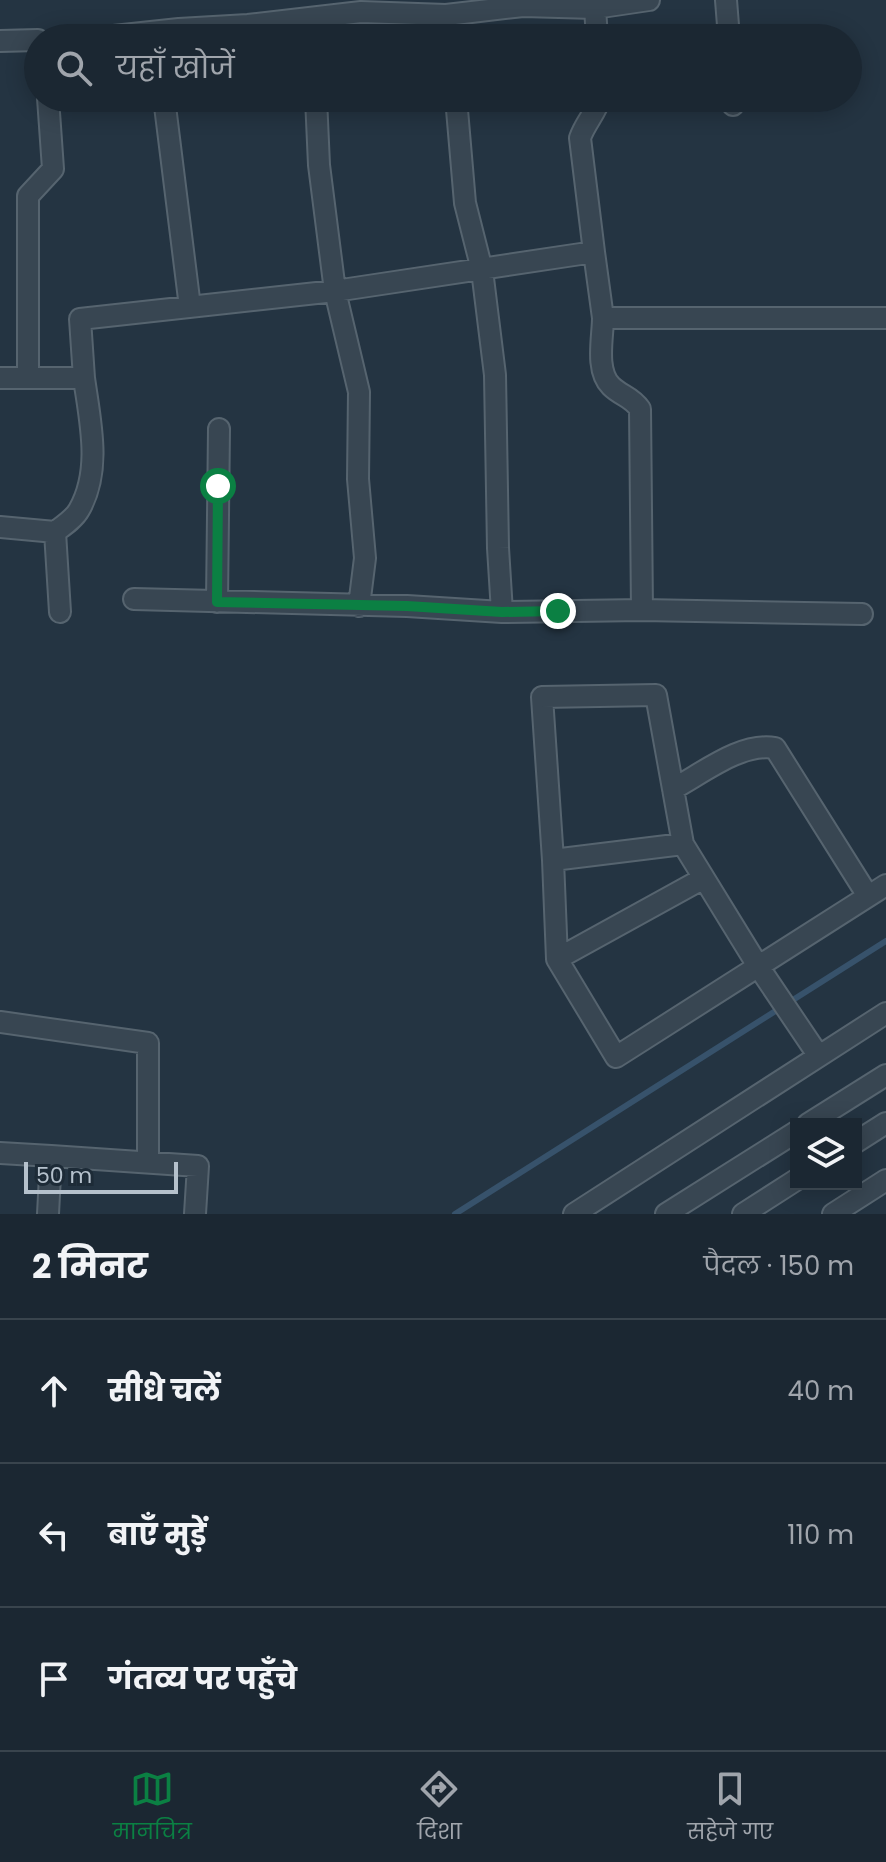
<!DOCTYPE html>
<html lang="hi">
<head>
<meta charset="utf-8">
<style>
	body { margin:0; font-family:Poppins,"Noto Sans Devanagari",sans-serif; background:#28333e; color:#f1f3f6 }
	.controls { position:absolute; right:24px; bottom:24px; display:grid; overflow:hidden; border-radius:0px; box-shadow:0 4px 20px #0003 }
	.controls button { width:72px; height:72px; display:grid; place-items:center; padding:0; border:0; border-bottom:2px solid #39444d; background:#1b2732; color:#f1f3f6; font:40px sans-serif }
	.scale { position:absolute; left:24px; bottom:20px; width:154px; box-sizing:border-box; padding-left:8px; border:4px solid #b5c1cc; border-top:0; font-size:22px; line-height:28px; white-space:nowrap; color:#b5c1cc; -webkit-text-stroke:6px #1d2b37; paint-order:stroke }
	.stop { position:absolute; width:24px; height:24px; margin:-18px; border:6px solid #0b8043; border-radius:50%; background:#fff }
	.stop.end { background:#0b8043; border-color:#fff; box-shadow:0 2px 8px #0008 }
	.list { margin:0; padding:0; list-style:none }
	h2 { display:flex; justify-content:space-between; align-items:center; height:104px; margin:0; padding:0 32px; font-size:34px }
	h2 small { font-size:26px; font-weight:400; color:#a0a5ac }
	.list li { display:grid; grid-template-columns:52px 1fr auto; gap:24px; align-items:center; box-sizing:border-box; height:144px; padding:0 32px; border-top:2px solid #39444d }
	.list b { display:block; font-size:30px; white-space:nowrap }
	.list em { font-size:26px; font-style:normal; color:#a0a5ac }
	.icon { flex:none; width:44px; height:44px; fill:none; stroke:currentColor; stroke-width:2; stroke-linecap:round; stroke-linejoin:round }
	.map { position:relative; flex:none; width:886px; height:1214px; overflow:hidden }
	.search { position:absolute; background:#1b2732; box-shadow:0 4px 20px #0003; left:24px; right:24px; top:24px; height:88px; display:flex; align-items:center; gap:20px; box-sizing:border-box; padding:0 28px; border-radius:44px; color:#a0a5ac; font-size:30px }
	.sheet { height:536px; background:#1b2732 }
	nav { display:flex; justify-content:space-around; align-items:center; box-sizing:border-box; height:112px; border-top:2px solid #39444d; background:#1b2732; font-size:22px; color:#a0a5ac }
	nav a { display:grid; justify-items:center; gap:4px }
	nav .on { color:#0b8043 }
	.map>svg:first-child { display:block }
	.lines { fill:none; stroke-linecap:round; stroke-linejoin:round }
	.stream { stroke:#37526b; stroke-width:6 }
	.minor-casing { stroke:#56646f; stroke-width:24 }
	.minor { stroke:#384652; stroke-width:20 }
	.route { stroke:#0b8043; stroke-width:10 }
</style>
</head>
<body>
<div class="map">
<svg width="886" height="1214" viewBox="0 0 886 1214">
	<rect width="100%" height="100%" fill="#243442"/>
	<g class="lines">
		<path class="stream" d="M455,1214l431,-273"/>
		<defs>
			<path id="minor" d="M726,0l3,38
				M595,8l2,30
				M446,15l3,23
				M95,38l84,-9 69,-4 113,-13 85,3 77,-9 72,2 54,-8
				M0,41l38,-1
				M164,98l26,209
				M316,98l3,67 16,126 24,101 -1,87 7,79 -6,48
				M456,98l9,105 17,67 13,105 3,173 4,64
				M733,98v7
				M594,252l-14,-114c5,-15 16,-25 20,-40
				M603,318c0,19 -8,52 8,68 10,10 20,10 29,23l2,201
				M0,378h84l-4,-59 255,-28 259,-39 9,66h283
				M28,378v-182l25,-27 -5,-71
				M0,527l55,5 5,80
				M55,532c8,-6 19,-13 24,-22 23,-40 11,-89 5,-132
				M134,599l273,7 95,6 140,-2 220,4
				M217,602l2,-173
				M673,789c30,-16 68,-47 102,-41l93,148
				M553,860l-11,-163 114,-2 27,149 75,122 60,89
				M704,878l-147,81 59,98 270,-172
				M557,959l-4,-99 130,-16
				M0,1022l148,21v119
				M808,1124l78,-49
				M856,1142l30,-19
				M0,1153l51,3 -3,58
				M51,1156l147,10 -3,48
				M574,1214l312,-201
				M666,1214l130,-82
				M743,1214l53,-34
				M833,1214l53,-34"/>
		</defs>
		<use href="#minor" class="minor-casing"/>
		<use href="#minor" class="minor"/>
	</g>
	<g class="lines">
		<path class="route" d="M218,486l-1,116 190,4 95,6 56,-1"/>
	</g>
</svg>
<div class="controls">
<button><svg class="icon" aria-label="layers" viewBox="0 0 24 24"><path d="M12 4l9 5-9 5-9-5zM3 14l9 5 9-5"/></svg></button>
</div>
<div class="scale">50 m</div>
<div class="stop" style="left:218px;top:486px"></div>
<div class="stop end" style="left:558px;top:611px"></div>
<div class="search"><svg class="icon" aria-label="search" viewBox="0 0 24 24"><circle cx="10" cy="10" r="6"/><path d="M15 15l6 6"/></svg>यहाँ खोजें</div>
</div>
<section class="sheet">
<h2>2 मिनट<small>पैदल · 150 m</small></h2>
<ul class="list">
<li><svg class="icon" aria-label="ahead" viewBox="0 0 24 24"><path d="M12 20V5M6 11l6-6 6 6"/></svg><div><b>सीधे चलें</b></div><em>40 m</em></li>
<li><svg class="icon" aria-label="left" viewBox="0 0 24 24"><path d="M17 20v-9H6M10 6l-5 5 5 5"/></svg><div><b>बाएँ मुड़ें</b></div><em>110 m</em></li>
<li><svg class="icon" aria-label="arrive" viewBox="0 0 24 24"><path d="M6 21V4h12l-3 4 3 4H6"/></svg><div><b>गंतव्य पर पहुँचे</b></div></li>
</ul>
</section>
<nav>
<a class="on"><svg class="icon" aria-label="map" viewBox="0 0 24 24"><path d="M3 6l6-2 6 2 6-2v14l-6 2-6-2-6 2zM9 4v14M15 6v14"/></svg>मानचित्र</a>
<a><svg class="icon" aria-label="directions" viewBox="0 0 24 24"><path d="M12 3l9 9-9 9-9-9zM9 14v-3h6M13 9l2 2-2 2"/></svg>दिशा</a>
<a><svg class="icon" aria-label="saved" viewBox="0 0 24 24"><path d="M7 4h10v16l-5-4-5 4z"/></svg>सहेजे गए</a>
</nav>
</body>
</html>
